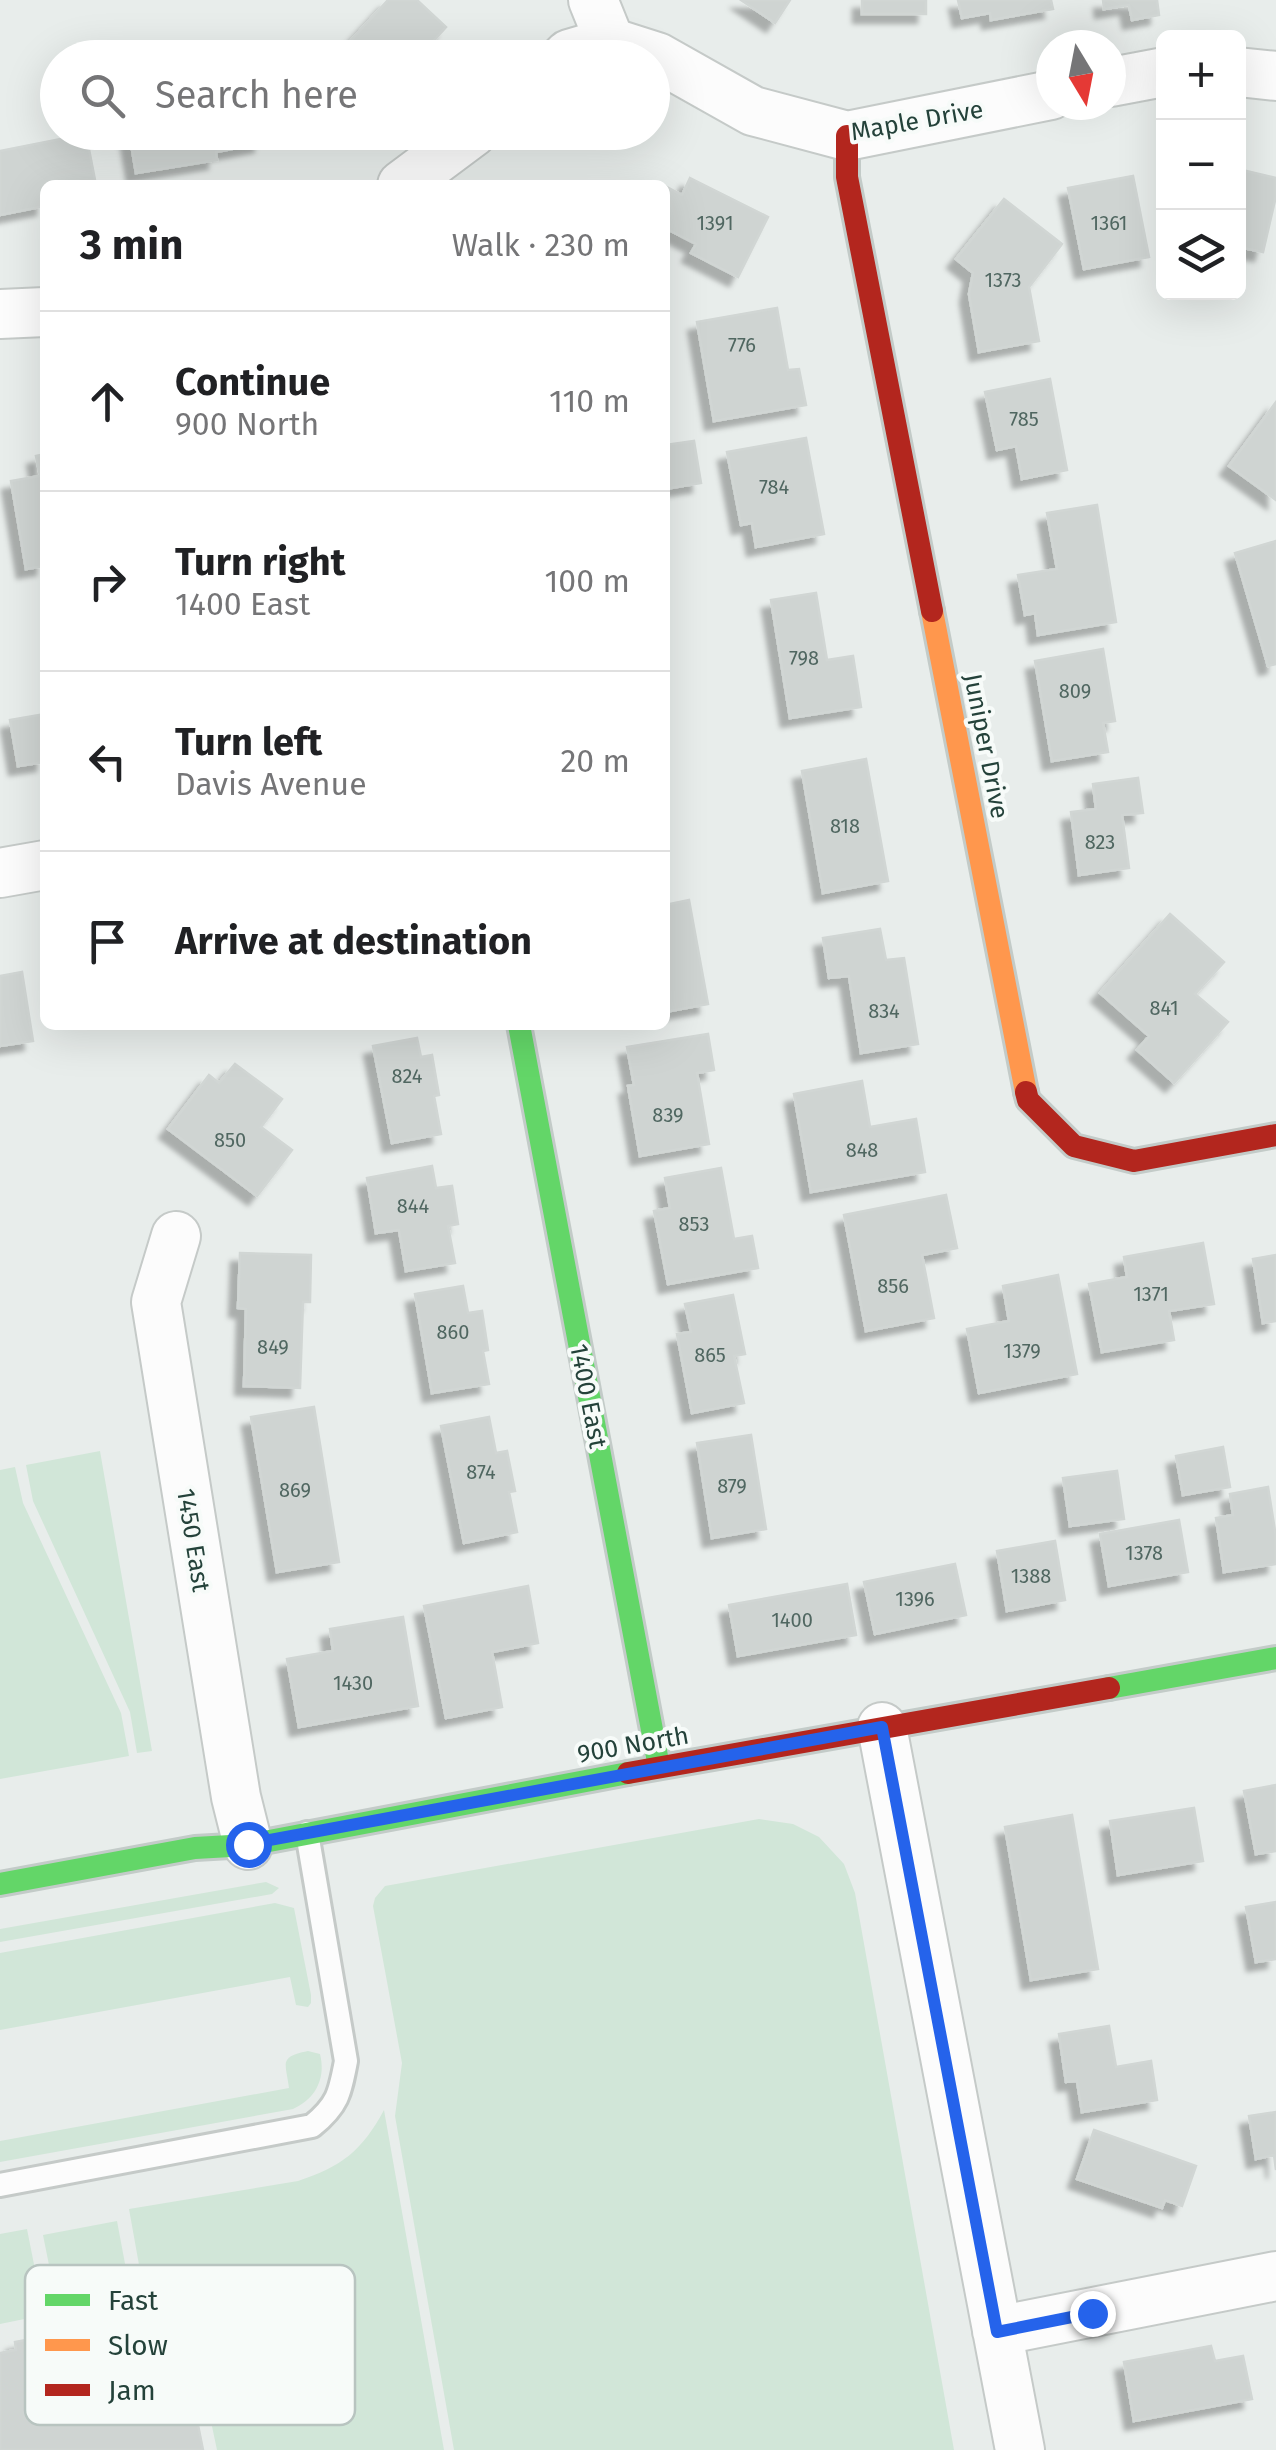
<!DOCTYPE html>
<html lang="en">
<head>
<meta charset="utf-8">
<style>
	body { margin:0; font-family:"Fira Sans",sans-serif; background:#f6f6f6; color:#202124 }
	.controls { position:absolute; right:30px; top:30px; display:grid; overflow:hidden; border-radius:15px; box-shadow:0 10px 40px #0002 }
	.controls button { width:90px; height:90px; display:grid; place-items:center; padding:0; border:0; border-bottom:2px solid #e0e0e0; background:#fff; color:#202124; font:50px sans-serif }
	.compass { position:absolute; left:1036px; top:30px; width:90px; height:90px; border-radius:50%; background:#fff; box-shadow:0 10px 40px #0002; rotate:170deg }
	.stop { position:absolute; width:30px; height:30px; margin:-22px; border:8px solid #2563eb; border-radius:50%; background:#fff }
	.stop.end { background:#2563eb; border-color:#fff; box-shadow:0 2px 10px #0008 }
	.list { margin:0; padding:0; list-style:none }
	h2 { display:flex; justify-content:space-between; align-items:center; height:130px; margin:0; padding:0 40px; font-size:42px }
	h2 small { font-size:32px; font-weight:400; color:#757577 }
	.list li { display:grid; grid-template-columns:65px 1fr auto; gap:30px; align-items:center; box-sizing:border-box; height:180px; padding:0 40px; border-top:2px solid #e0e0e0 }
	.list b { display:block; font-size:38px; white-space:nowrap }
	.list p { margin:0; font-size:32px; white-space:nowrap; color:#757577 }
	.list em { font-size:32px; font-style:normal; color:#757577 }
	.icon { flex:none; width:55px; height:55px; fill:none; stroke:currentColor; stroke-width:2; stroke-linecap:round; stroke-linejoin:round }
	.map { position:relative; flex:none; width:1276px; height:2450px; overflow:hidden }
	.search { position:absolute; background:#fff; box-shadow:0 10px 40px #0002; left:40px; top:40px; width:630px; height:110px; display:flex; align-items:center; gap:25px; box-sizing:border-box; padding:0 35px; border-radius:55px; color:#757577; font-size:38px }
	.panel { position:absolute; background:#fff; box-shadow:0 10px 40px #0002; left:40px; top:180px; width:630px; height:850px; border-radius:15px }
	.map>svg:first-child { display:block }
	.green { fill:#d1e6d8 }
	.building { fill:#cfd4d2; stroke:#d1d6d4; stroke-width:2.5; filter:url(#shadow) }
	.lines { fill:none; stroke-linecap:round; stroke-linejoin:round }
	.lane-casing { stroke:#c5cac8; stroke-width:28 }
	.street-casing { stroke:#c5cac8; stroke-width:52 }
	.fast-casing { stroke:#c3cbc8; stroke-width:28 }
	.slow-casing { stroke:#c3cbc8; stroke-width:28 }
	.jam-casing { stroke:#c3cbc8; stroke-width:28 }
	.lane { stroke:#fcfcfc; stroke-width:22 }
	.street { stroke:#fcfcfc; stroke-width:48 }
	.fast { stroke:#63d668; stroke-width:22 }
	.slow { stroke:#ff974d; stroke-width:22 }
	.jam { stroke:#b3261e; stroke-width:22 }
	.route { stroke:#2563eb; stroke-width:12 }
	.labels { text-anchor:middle; stroke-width:8; stroke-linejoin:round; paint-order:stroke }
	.number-label { font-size:20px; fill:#506761 }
	.street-label { font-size:25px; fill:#24423a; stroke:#f7fbf9 }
	.key { fill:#f7fbf9; stroke:#b8c4c0; stroke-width:2.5 }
	.key-label { font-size:28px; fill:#24423a }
</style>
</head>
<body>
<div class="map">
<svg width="1276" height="2450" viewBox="0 0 1276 2450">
	<defs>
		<filter id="shadow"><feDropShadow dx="-9" dy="9" stdDeviation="2.5" flood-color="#0004"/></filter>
	</defs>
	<rect width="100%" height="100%" fill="#e8edeb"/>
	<path class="green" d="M100,1451l52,300 -15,2 -7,-41 -97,-211 -7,-36z
		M15,1467l8,36 98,210 8,43 -129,23v-309z
		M759,1819l34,5 26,13 25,27 11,29 99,557h-500l-59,-334 7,-53 -29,-157 2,-8 10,-12z
		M266,1882l13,6 -7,6 -272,48v-13z
		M275,1903l19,5 17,87v8l-3,4 -12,-2 -6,-28 -290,53v-77z
		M308,2051l12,3c6,24 -4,45 -27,55l-293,53v-21l289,-53c-3,-25 -11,-31 19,-37z
		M384,2110l60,340h-227l-30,-142 -39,7 -19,-106 169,-28c43,-14 64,-30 86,-71z
		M117,2221l15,80 -73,14 -16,-80z
		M27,2229l17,86 -44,9v-90z"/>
	<path class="building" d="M388,0h29l29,27 -28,31h-83z
		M741,0h49l-15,23z
		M862,0h64v14h-64z
		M958,0h93l2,9 -62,11 -1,-7 -28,5z
		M1103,0h54l2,15 -27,5 -3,-15 -25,4z
		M129,132h132l2,11 -47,9 1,8 -81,13z
		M86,134l10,51h-51v21l-45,9v-64z
		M1238,169l38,9v18l-13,56 -25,-5z
		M1133,176l16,81 -65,12 -16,-81z
		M690,178l78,39 -30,60 -47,-24 5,-9 -31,-16v-42l17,9z
		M1004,199l58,45 -33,43 10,54 -60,11 -10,-58 4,-21 -17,-14z
		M777,308l11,62 11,-1 7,36 -92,16 -17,-99z
		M1050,379l17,91 -45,9 -6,-33 -19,4 -12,-58z
		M1276,402v98l-47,-34z
		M806,438l18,96 -68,13 -4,-24 -11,2 -14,-73z
		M694,441l7,42 -36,6v-44z
		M45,454v112l-19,3 -15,-88 29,-5 -4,-20z
		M1097,505l19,117 -78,13 -3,-22 -10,2 -7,-40 39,-6 -10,-56z
		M1276,541v123l-8,2 -33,-113z
		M816,593l11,67 26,-4 8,51 -71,11 -19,-118z
		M1103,649l12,72 -12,2 5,29 -56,9 -17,-100z
		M45,714v48l-27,4 -8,-46z
		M866,759l22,122 -65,12 -21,-122z
		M1138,778l5,35 -21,2 7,53 -50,7 -8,-63 25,-3 -3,-25z
		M689,900l19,104 -43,8v-107z
		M1170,914l54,48 -29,32 33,28 -54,61 -37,-33 12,-14 -49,-43z
		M880,929l6,31 18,-2 14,86 -57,9 -12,-77 -20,2 -6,-40z
		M22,972l11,69 -33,5v-70z
		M708,1034l6,36 -17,3 12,71 -69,12 -12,-70 6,-1 -7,-38z
		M417,1038l4,19 11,-2 7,40 -5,1 7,38 -49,9 -19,-97z
		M235,1064l47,35 -21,28 31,23 -35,46 -89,-67 41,-54 10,8z
		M862,1081l8,46 46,-8 9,53 -114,20 -17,-98z
		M432,1166l4,22 16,-2 6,38 -10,2 7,37 -49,8 -7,-41 -23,3 -9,-55z
		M721,1168l13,71 18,-3 6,32 -90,16 -14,-73 16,-3 -5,-30z
		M946,1195l11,53 -35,7 12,63 -68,13 -22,-116z
		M1203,1243l11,61 -45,7 5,29 -72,12 -13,-68 38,-7 -3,-20z
		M240,1253l71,2 -1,47h-7l-3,86 -56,-2 2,-77 -8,-1z
		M1276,1255v66l-13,2 -10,-64z
		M1058,1275l19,99 -98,19 -12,-64 42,-8 -6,-35z
		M463,1286l5,27 14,-2 6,39 -5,1 6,33 -57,9 -17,-99z
		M733,1295l12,59 -11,2 10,47 -52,10 -15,-79 14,-2 -6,-28z
		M314,1407l25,155 -62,10 -26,-155z
		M489,1417l7,36 11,-2 8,40 -6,1 8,40 -53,11 -23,-117z
		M751,1435l15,94 -54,9 -15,-95z
		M1223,1447l7,40 -47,8 -7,-39z
		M1117,1471l7,48 -54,7 -7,-48z
		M1268,1487l8,50v27l-52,8 -8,-54 17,-3 -3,-21z
		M1179,1520l9,52 -79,14 -9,-52z
		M1055,1541l10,59 -58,11 -10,-60z
		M955,1564l11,51 -91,19 -11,-52z
		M847,1584l9,51 -118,21 -9,-51z
		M528,1586l10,57 -46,9 10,55 -56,11 -22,-112z
		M403,1617l15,89 -119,21 -12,-68 46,-8 -3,-22z
		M1276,1785v66l-20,3 -12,-63z
		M1194,1808l9,53 -85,14 -8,-54z
		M1072,1815l26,154 -67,11 -26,-153z
		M1276,1902v57l-20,3 -10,-55z
		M1109,2026l7,41 35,-6 6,39 -75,12 -5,-31 -11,1 -7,-48z
		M1276,2112v58l-2,-15 -18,4 -7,-43z
		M1094,2130l102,36 -14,40 -17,-6 -3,8 -85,-29z
		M134,2320l7,35 27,-4 8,39 8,-2 5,22h6l8,40h-203v-97l16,-3 -1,-8z
		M1211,2346l4,15 28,-5 9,43 -118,22 -10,-59z"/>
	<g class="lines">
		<defs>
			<path id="lane" d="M0,2185l312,-59c26,-21 28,-33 34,-65l-39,-228"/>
			<path id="street" d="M593,0l17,42
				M565,58l4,-4 41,-12 47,15 96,54 94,25 204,-41
				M1238,72l38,4
				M1111,82l53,-10
				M402,185l71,-53
				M0,314l45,-2
				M0,873l45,-8
				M176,1236l-20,66 80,495 12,48
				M882,1727l138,723
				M997,2331l279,-55"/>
			<path id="fast" d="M519,1025l140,742
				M1109,1688l167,-30
				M0,1884l195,-36 53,-3 380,-72"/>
			<path id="slow" d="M932,611l94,481"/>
			<path id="jam" d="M847,136v41l85,434
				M1026,1092l2,8 46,46 60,15 142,-26
				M628,1773l481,-85"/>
		</defs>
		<use href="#lane" class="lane-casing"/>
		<use href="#street" class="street-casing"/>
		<use href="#fast" class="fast-casing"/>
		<use href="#slow" class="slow-casing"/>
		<use href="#jam" class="jam-casing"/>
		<use href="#lane" class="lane"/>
		<use href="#street" class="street"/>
		<use href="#fast" class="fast"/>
		<use href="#slow" class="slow"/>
		<use href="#jam" class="jam"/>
	</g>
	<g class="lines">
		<path class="route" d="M248,1844l634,-117 115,605 95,-19"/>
	</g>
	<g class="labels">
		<g class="number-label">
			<text x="715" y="230">1391</text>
			<text x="1109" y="230">1361</text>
			<text x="1003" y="287">1373</text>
			<text x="742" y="352">776</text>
			<text x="1024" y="426">785</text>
			<text x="774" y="494">784</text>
			<text x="804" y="665">798</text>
			<text x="1075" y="698">809</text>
			<text x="845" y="833">818</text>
			<text x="1100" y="849">823</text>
			<text x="1164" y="1015">841</text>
			<text x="884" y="1018">834</text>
			<text x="407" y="1083">824</text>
			<text x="668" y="1122">839</text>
			<text x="230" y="1147">850</text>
			<text x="862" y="1157">848</text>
			<text x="413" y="1213">844</text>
			<text x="694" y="1231">853</text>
			<text x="893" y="1293">856</text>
			<text x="1151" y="1301">1371</text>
			<text x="453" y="1339">860</text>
			<text x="273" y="1354">849</text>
			<text x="1022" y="1358">1379</text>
			<text x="710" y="1362">865</text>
			<text x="481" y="1479">874</text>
			<text x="732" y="1493">879</text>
			<text x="295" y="1497">869</text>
			<text x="1144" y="1560">1378</text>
			<text x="1031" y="1583">1388</text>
			<text x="915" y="1606">1396</text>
			<text x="792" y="1627">1400</text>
			<text x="353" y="1690">1430</text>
		</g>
		<g class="street-label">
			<text transform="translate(917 120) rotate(-10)" y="9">Maple Drive</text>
			<text transform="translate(987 746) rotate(79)" y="9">Juniper Drive</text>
			<text transform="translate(589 1396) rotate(79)" y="9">1400 East</text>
			<text transform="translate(194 1540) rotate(81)" y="9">1450 East</text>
			<text transform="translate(633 1744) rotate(-10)" y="9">900 North</text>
		</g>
	</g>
	<rect x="25" y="2265" width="330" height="160" rx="15" class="key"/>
	<rect x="45" y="2294" width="45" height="12" fill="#63d668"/>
	<rect x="45" y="2339" width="45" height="12" fill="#ff974d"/>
	<rect x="45" y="2384" width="45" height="12" fill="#b3261e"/>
	<g class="key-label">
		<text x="108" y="2310">Fast</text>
		<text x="108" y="2355">Slow</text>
		<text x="108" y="2400">Jam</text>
	</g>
</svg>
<div class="controls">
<button>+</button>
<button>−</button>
<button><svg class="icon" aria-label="layers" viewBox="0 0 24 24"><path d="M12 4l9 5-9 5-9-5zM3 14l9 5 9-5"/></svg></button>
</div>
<svg class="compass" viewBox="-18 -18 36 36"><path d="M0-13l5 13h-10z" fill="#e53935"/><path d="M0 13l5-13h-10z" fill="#757577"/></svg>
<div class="stop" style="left:248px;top:1844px"></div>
<div class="stop end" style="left:1092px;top:2313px"></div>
<div class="search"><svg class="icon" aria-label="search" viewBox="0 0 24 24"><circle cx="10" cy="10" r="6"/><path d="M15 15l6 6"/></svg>Search here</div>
<section class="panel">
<h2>3 min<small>Walk · 230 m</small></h2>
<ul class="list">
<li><svg class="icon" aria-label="ahead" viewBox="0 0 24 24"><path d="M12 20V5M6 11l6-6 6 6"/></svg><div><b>Continue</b><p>900 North</p></div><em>110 m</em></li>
<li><svg class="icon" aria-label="right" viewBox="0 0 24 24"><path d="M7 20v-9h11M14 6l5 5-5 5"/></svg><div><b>Turn right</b><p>1400 East</p></div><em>100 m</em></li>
<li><svg class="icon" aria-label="left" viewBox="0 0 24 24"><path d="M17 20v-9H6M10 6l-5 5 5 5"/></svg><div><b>Turn left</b><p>Davis Avenue</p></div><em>20 m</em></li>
<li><svg class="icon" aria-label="arrive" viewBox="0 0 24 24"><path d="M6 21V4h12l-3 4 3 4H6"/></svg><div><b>Arrive at destination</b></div></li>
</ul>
</section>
</div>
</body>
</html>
